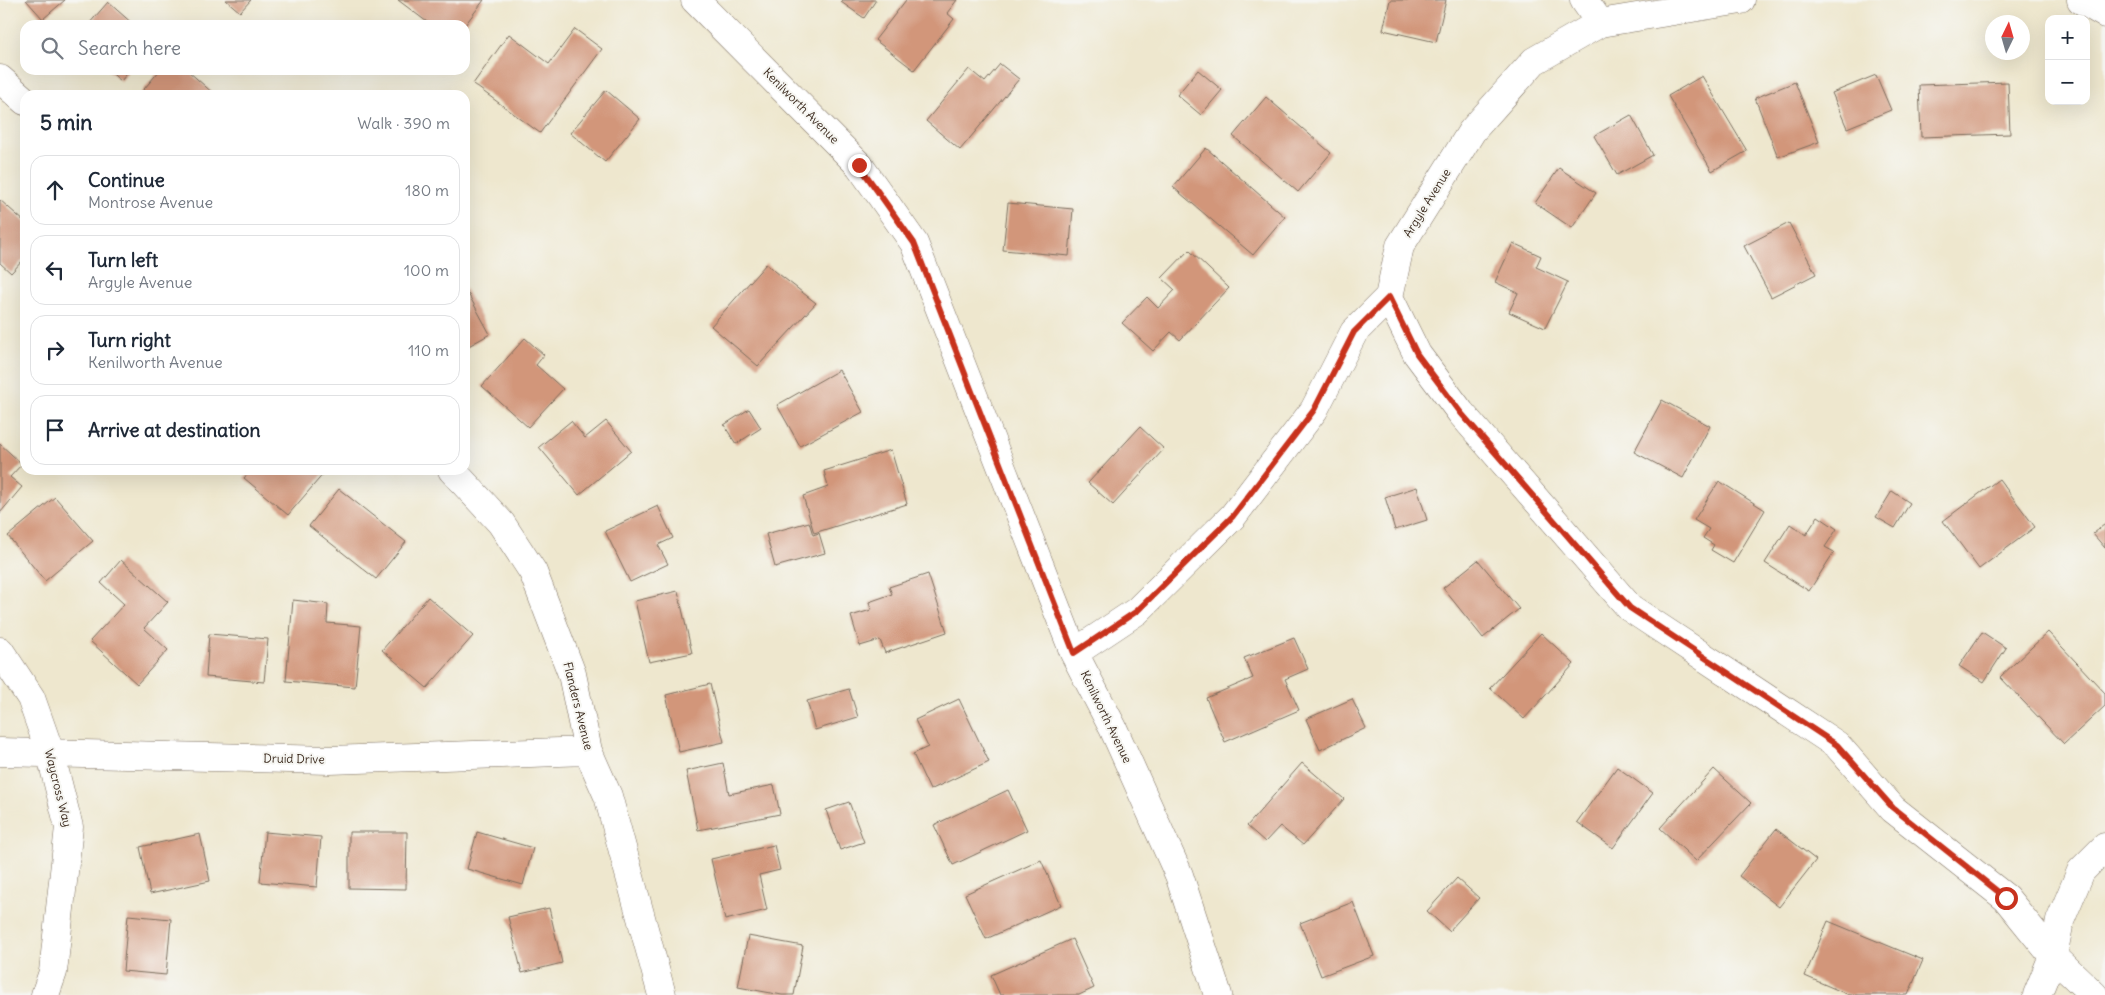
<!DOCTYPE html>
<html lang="en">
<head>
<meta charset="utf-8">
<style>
	body { margin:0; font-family:Delius,sans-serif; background:#f6f6f7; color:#1f2937 }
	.controls { position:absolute; right:15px; top:15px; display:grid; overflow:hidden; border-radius:10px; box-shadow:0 5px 20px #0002 }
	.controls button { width:45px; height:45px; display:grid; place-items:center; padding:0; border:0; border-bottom:1px solid #e0e1e3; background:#fff; color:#1f2937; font:25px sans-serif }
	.compass { position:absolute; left:1985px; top:15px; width:45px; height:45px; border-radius:50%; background:#fff; box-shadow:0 5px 20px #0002; rotate:5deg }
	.stop { position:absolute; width:15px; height:15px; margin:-11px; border:4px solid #c8321e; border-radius:50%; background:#fff }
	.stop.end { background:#c8321e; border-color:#fff; box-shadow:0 1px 5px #0008 }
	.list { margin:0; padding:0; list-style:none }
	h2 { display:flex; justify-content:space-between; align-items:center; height:65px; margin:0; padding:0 20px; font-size:21px }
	h2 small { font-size:16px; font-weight:400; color:#747a83 }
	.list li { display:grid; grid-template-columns:32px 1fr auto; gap:15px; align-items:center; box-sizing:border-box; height:70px; margin:0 10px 10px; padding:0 10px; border:1px solid #e0e1e3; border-radius:15px }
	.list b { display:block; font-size:19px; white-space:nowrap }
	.list p { margin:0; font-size:16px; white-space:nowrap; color:#747a83 }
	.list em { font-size:16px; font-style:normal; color:#747a83 }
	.icon { flex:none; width:28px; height:28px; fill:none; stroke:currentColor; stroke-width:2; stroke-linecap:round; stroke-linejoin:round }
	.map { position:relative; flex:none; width:2105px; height:995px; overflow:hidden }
	.search { position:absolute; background:#fff; box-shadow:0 5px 20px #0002; left:20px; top:20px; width:450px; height:55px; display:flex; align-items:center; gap:12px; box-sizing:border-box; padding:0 18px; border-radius:15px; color:#747a83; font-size:19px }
	.panel { position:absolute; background:#fff; box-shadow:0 5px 20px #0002; left:20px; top:90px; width:450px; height:385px; border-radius:15px }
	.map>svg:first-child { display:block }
	.building { fill:#d2967a }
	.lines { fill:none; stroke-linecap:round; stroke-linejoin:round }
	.minor-casing { stroke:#7a6c5c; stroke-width:29 }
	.minor { stroke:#fff; stroke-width:28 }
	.route { stroke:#c8321e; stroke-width:6 }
	.labels { text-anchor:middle; stroke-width:4; stroke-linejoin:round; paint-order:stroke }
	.street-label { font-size:12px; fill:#3b2a1e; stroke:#f6f6f2 }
</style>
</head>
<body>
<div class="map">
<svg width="2105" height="995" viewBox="0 0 2105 995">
	<rect width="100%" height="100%" fill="#f6f6f2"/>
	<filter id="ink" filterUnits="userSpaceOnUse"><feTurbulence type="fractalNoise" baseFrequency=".02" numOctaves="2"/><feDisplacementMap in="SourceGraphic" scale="10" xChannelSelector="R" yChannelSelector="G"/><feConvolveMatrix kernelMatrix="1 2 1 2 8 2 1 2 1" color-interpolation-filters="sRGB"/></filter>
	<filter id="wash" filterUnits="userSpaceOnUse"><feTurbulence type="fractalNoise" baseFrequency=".0096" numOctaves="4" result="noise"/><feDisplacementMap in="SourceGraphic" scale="20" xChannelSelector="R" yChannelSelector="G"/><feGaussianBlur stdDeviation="1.12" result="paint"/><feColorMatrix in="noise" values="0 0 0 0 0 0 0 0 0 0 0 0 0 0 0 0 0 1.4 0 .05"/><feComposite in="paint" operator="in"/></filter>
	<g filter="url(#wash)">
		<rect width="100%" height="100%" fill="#eee7ce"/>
		<g id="blocks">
			<path class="building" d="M26,0h39l-22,19z
				M226,0h25l-11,12z
				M398,0h86l-19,25h-34z
				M843,0h33l-12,18 -23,-16z
				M906,0h51l-10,13 7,6 -40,51 -39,-30z
				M1390,0h56l-10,42 -53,-12z
				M108,2l26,23h-46z
				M575,29l27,20 -62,84 -67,-49 36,-50 40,30z
				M1000,64l19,15 -59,71 -34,-29 43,-52 16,13z
				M108,70h22l-9,11z
				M160,70h27l28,25h-76z
				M1198,70l24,20 -21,25 -24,-20z
				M1876,75l15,35 -44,18 -15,-35z
				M1702,76l45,75 -35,20 -44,-75z
				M1795,82l24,60 -41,15 -23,-59z
				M2008,82l2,52 -89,3 -2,-52z
				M606,90l34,29 -35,43 -35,-29z
				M1266,97l65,56 -33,39 -65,-56z
				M1631,115l22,40 -36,20 -23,-39z
				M1206,148l79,69 -32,38 -80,-68z
				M1559,168l37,25 -24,35 -37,-25z
				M0,200l25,22v36l-14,15 -11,-10z
				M1008,203l65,6 -4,47 -66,-6z
				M1789,223l27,51 -45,23 -27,-51z
				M1513,243l28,13 -5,11 32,15 -23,46 -36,-16 9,-19 -23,-11z
				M1189,250l40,38 -49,52 -9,-8 -18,19 -31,-28 25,-26 11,11 17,-18 -13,-12z
				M766,264l50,39 -58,63 -47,-40z
				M465,288l25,46 -25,14z
				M525,338l19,17 -8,10 27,24 -35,38 -46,-41z
				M839,370l24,42 -63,34 -23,-41z
				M1662,400l48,26 -27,52 -49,-26z
				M749,409l12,19 -25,16 -12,-19z
				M571,421l14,17 21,-17 25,30 -52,44 -40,-48z
				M1140,427l24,22 -51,56 -25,-22z
				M0,444l22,20 -12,13 12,10 -22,26z
				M891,450l16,54 -93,29 -11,-37 25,-9 -4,-16z
				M251,470h71l3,2 -37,43 -44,-37z
				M1999,479l36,48 -56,42 -36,-48z
				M1719,481l46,29 -32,53 -22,-13 3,-5 -11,-7 6,-9 -15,-9z
				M1417,487l10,33 -32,10 -10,-33z
				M339,489l67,53 -30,37 -67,-53z
				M1892,491l18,12 -15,25 -19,-11z
				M55,497l38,44 -48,40 -37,-45z
				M658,506l15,32 -15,7 10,19 -38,18 -25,-51z
				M1818,516l19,13 -12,18 9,5 -25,39 -44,-28 25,-39 16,11z
				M809,522l4,13 6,-2 6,20 -50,14 -9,-33z
				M2105,524v24l-12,-14z
				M121,560l47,42 -24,26 24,22 -31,34 -47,-43 34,-37 -23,-21z
				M1478,560l41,49 -36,29 -40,-50z
				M928,574l19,58 -62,21 -5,-13 -20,6 -9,-30 20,-6 -2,-8 23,-8 -3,-7z
				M678,591l14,62 -43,9 -14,-61z
				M428,597l45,39 -46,52 -45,-38z
				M293,600l35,4 -1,19 34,3 -6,61 -69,-6z
				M1982,632l24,16 -22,34 -25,-16z
				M2048,632l57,61v13l-41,38 -64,-67z
				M1541,633l33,31 -50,55 -34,-31z
				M209,634l59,5 -4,43 -58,-5z
				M1294,638l14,31 -23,10 14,31 -74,32 -19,-44 47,-20 -9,-20z
				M710,684l14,58 -45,10 -13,-57z
				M849,689l9,28 -43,13 -8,-29z
				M959,699l30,63 -59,28 -17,-36 15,-7 -13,-27z
				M1352,699l14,29 -46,22 -14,-31z
				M723,763l6,31 45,-9 6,29 -82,16 -12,-59z
				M1302,763l42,36 -41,46 -23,-19 -15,16 -18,-16z
				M1617,767l36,26 -40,55 -36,-26z
				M1714,769l37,34 -55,58 -36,-33z
				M1008,790l19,40 -74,35 -19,-40z
				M849,802l15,40 -24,8 -14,-40z
				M1776,829l40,31 -37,47 -40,-31z
				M265,832l56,5 -4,50 -57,-5z
				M349,832h58l-1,57 -57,-1z
				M477,832l56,16 -10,37 -56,-16z
				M200,834l10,47 -60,13 -10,-47z
				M774,845l6,25 -21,5 8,35 -42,10 -14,-61z
				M1041,860l20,45 -75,34 -21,-45z
				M1457,878l22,20 -30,33 -22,-20z
				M1353,902l21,54 -53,20 -21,-53z
				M549,908l13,55 -40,10 -14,-56z
				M128,915l43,4 -5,56 -43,-4z
				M1828,921l95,39 -15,35h-59l-44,-19z
				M748,936l55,10 -9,49h-12l-44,-8z
				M1072,939l22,49 -15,7h-79l-9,-20z"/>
		</g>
	</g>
	<g filter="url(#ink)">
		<use href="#blocks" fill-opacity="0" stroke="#7a6c5c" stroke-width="1"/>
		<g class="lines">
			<defs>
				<path id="minor" d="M695,0l164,165 55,78 160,410 39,75 66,147 39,120
					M1584,0l16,23
					M2081,0l24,14
					M0,79l25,22
					M1389,297l28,57 44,59 169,195 207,137 56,64 113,89 47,58 41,39
					M452,470l49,53 32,49 39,102 16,77 20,45 54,199
					M0,651l31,47 19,54 19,75 -16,145 -8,23
					M1074,653l63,-42 96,-95 81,-106 40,-78 35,-35 11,-51 72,-115 62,-70 66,-38 141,-23
					M0,752l330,8 258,-9
					M2037,995l16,-39 7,-35 21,-50 24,-24"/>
			</defs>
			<use href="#minor" class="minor-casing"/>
			<use href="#minor" class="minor"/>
		</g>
	</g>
	<g class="lines" filter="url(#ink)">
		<path class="route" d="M859,165l55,78 160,410 63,-42 96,-95 81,-106 40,-78 35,-35 28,57 44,59 169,195 207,137 56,63 113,90"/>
	</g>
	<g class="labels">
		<g class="street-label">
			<text transform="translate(801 106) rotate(45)" y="4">Kenilworth Avenue</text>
			<text transform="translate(1427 203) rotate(-58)" y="4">Argyle Avenue</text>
			<text transform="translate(578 706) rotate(76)" y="4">Flanders Avenue</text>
			<text transform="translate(1106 717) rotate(64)" y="4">Kenilworth Avenue</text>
			<text transform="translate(294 759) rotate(1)" y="4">Druid Drive</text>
			<text transform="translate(58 788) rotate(76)" y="4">Waycross Way</text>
		</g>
	</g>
</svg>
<div class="controls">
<button>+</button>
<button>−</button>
</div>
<svg class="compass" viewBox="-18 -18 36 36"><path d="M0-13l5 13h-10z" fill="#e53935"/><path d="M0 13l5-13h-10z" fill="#747a83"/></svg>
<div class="stop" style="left:2006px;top:898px"></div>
<div class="stop end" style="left:859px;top:165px"></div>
<div class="search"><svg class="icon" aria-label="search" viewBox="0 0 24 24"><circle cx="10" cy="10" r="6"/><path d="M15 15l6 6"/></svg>Search here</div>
<section class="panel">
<h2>5 min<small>Walk · 390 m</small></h2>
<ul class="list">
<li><svg class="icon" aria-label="ahead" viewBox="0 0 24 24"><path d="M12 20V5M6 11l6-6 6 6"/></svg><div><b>Continue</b><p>Montrose Avenue</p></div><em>180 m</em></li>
<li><svg class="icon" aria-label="left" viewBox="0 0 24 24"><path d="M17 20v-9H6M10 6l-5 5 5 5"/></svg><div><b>Turn left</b><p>Argyle Avenue</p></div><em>100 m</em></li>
<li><svg class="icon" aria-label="right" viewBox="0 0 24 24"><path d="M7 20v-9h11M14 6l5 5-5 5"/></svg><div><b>Turn right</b><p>Kenilworth Avenue</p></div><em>110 m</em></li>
<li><svg class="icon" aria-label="arrive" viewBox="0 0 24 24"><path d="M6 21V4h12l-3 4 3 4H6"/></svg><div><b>Arrive at destination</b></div></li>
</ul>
</section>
</div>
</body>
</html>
